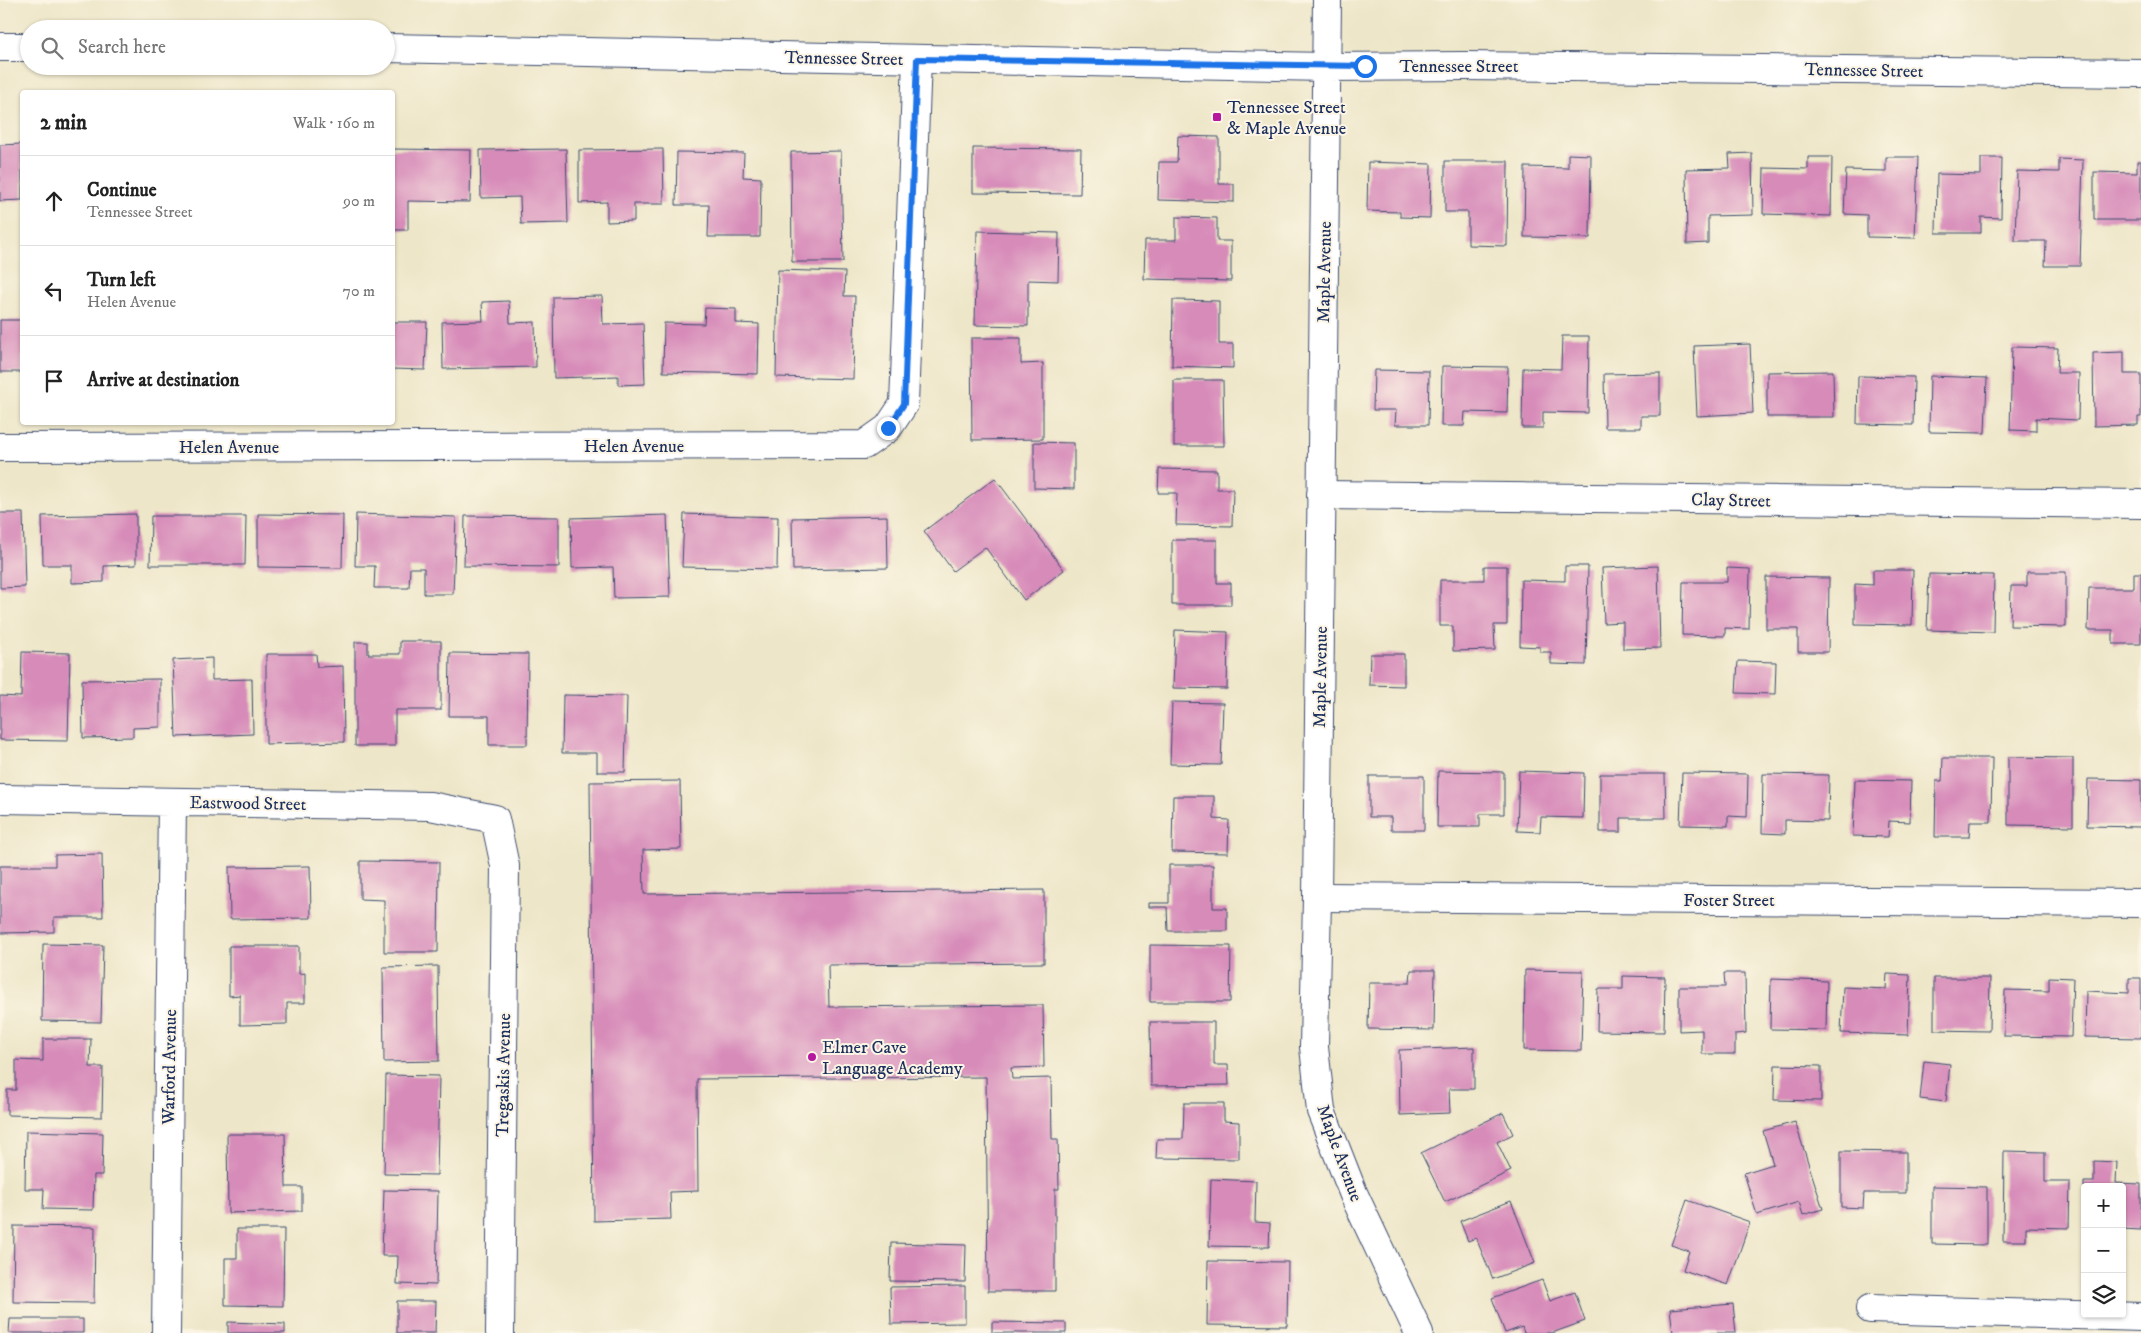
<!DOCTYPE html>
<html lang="en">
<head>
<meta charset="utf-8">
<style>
	body { margin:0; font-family:"IM FELL DW Pica",serif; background:#f2f2f2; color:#222 }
	.controls { position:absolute; right:15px; bottom:15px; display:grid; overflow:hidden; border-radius:5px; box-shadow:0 1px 4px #0004 }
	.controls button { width:45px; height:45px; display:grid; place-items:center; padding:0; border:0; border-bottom:1px solid #e0e0e0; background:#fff; color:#222; font:25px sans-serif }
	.stop { position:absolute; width:15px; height:15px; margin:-11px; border:4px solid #1a73e8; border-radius:50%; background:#fff }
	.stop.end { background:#1a73e8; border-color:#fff; box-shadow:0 1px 5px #0008 }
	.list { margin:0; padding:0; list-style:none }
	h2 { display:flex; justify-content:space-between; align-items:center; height:65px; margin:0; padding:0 20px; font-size:21px }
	h2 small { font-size:16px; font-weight:400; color:#767676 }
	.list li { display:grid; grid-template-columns:32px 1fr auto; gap:15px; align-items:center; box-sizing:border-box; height:90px; padding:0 20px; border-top:1px solid #e0e0e0 }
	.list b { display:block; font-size:19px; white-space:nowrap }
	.list p { margin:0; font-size:16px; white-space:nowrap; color:#767676 }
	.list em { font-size:16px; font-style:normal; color:#767676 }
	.icon { flex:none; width:28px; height:28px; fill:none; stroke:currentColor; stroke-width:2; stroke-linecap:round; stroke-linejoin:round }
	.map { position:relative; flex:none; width:2141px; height:1333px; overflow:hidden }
	.search { position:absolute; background:#fff; box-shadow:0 1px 4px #0004; left:20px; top:20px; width:375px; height:55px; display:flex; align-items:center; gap:12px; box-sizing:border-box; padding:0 18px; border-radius:28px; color:#767676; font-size:19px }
	.panel { position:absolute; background:#fff; box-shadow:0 1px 4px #0004; left:20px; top:90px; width:375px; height:335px; border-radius:5px }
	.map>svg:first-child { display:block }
	.building { fill:#d78bb9 }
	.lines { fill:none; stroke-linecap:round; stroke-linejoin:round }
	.street-casing { stroke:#3a4a6e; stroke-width:30 }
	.secondary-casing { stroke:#3a4a6e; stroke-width:30 }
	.street { stroke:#fff; stroke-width:28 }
	.secondary { stroke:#fff; stroke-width:28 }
	.route { stroke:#1a73e8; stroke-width:6 }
	.poi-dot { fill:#b5179e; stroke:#fcf5e5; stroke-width:2 }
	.labels { text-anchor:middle; stroke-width:4; stroke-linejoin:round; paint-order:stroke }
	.street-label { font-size:18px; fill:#1b2f5e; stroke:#fcf5e5 }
	.poi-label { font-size:18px; fill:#1b2f5e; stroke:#fcf5e5; text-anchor:start }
</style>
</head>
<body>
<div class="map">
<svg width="2141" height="1333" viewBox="0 0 2141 1333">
	<rect width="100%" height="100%" fill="#fcf5e5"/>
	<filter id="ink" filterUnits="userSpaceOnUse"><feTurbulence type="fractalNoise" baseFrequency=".02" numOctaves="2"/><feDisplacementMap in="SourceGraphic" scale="10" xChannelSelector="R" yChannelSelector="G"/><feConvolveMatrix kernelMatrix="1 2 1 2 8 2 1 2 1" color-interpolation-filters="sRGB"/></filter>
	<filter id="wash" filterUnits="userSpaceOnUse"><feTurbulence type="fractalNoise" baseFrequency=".0096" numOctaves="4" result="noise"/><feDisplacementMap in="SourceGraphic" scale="20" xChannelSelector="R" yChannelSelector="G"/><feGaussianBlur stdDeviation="1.12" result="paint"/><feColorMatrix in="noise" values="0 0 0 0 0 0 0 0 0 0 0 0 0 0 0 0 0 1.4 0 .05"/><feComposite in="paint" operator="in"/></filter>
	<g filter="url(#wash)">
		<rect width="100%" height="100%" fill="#ede6c8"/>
		<g id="blocks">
			<path class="building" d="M1178,136l41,1v47h15v18l-76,-2 1,-38h18z
				M22,144v56l-22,1v-56z
				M973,148l108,1 -1,45 -107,-1z
				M392,149l79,1 -1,52 -62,-1v29h-16z
				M566,149l2,74 -47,1 -1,-27 -39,1 -1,-48z
				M663,149l1,55h-30v17l-27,1v-20l-28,1v-53z
				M841,151l2,111h-51l-1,-110z
				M677,152l67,1 -1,24 18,1 -1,59h-52l1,-32h-33z
				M1752,153l1,62 -45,1v27l-21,1 -1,-75 44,-1 -1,-14z
				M1568,154l23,1 -1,83 -66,-1 1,-70 43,1z
				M1808,157h24l-1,59 -68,-2 1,-46 44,1z
				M1886,157h32l-3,81 -48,-1v-22l-23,-1 2,-44 40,1z
				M1981,158h21l-1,60 -20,-1v16h-45l1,-59 44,1z
				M2059,159l24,1 -3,106h-35l1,-25h-31l2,-70 42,1z
				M1445,161h63l-1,85 -39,-1v-33h-23z
				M2137,161h4v59h-47v-48l43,1z
				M1368,162l63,2 -1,54 -30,-1v-5l-33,-1z
				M1176,217l41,1v23h14v40l-87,-2 1,-39h31z
				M977,231l82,2 -1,48 -30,-1v46l-53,-1z
				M778,270l67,2 -1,24h11l-2,83 -77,-2z
				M602,296l1,28 40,-1 2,61 -27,1v-9l-64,2 -1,-81z
				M1173,300l46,1v43h14v24l-61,-2z
				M509,301l1,22 25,-1 1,45 -93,2 -1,-47 41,-1 -1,-19z
				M705,308l31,1v14l23,1 -1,50 -95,-2 1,-49 40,1z
				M0,320h22v52h-22z
				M392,322h35l-2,48 -33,-1z
				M1562,336h27l-1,77 -45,-1v16h-21l1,-60 38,1z
				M971,338h50v26l22,-1v76l-71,1z
				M1750,344l3,69 -56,3 -3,-70z
				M2012,347l46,1 -1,25h22l-1,47 -42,-2v13l-26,-1z
				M2124,352v22h17v43h-3v8l-44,1 -1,-73z
				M1442,366l66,1 -1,46 -42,-1 -1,14h-23z
				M1374,370l55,1 -1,54h-33l1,-15h-23z
				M1833,371l1,46h-67v-45z
				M1660,373v43h-19v12h-36l-1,-54z
				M1858,376l56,1 -1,48 -56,-1z
				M1930,376l57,2 -2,55 -56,-1z
				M1174,380h49l1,66h-50z
				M1034,442l40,1v46l-40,-1z
				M1159,469l58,1v19h16l-1,37 -56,-1 1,-32h-19z
				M995,478l69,92 -40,30 -39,-53 -32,24 -29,-40z
				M0,513h23l2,74 -25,1z
				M136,514v51l-32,1v16l-32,1v-18h-29l-1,-49z
				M258,514l85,1 -1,53 -84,-1z
				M356,514l100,3 -3,77h-29v-26h-14l-1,20h-35l1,-22h-20z
				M684,514l94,3 -1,52 -95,-2z
				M667,515l3,82 -56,1 -1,-31 -41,1 -1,-50z
				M151,516h95l-1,49h-95z
				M465,516l94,1v50l-95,-1z
				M887,516l1,52 -95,2 -1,-52z
				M1172,540h45v43h14v22h-59z
				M1484,566h23v59h-13l1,25 -42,1v-25h-13v-46h44z
				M1565,566h23l-2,99 -35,-1v-12h-11v-5l-20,-1 1,-66 44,1z
				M1658,566l2,82 -37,1v-27l-19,1 -2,-55z
				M1727,568l23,1 -1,60 -24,-1v8l-43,-1 1,-53h44z
				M1873,570h40l-1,55 -57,-1v-40l18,1z
				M2027,572h39v55l-56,-1 1,-40h16z
				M2134,573h7v71h-28v-14h-25l1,-42h45z
				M1929,574l65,1 -1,57 -66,-2z
				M1766,577l63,1 -1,74h-30v-23h-32z
				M1175,630l53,2 -1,57 -54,-1z
				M400,641h41v69h-46v36h-40v-104h13v12h32z
				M22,652l48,1 -2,88 -68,-1v-44l21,1z
				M450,653l78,1 -1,91h-38v-29h-40z
				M266,654h50l1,13 26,-1 1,76 -78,2z
				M1370,654h34v32l-35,-1z
				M212,658v22l40,-1 1,55 -77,3 -3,-77z
				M1738,661l38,1 -1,32 -39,-1z
				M160,679v48l-27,1v9l-50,1 -1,-58z
				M563,695l64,1 -2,76h-28v-19h-35z
				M1172,702l51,1 -2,62 -51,-1z
				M2008,757l65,1v68l-65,-1z
				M1943,758h49l-1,64h-21l-1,15h-34l1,-56h6z
				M1438,771l66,1v42h-24v13h-43z
				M1519,771l65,2 -1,45 -42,-1 -1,15 -23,-1z
				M1682,773l66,1 -1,43 -19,-1v10l-48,-1z
				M1600,774h65l1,44h-45v14h-21z
				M1763,774l66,1 -1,46 -43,-1v14l-23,-1z
				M1369,776h55v54h-33v-13h-22z
				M2088,779l53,1v47l-54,-1z
				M1855,780l56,1 -1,41 -21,-1 -1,16 -35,-1z
				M680,781l1,68 -38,1 1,44 400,-4v73l-216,2 1,42 214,-2 1,62 -33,1 1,11 39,-1 1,61h6l1,50h-4v102h-67l-2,-214 -289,2 1,112 -28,1 1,27 -77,2 -4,-439z
				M1173,796h41v23l15,1 -1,33 -56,-1z
				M102,854l1,63h-49v15l-54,1v-67h55v-11z
				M360,861l79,1 -1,90h-54v-52l-24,-1z
				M1169,865h44v43h14v23h-59l-1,-24h-18v-4h20z
				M310,866l1,52 -81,1 -1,-52z
				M43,944l60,1 -2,77 -59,-1z
				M1150,945l81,1 -1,56h-80z
				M229,946h70v28l6,-1v30h-18v21l-47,1v-30l-11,1z
				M438,966l1,95 -55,1 -1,-95z
				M1411,970h24l-1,60 -66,-1 1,-46h41z
				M1525,970l58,1 -2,80 -57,-1z
				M1724,973h21l1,60 -11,1v20h-33v-24l-23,1v-44h46z
				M1887,974l23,1 -2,60 -67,-2 2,-46 43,2z
				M1623,976l42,1 -1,55 -67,-1 1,-42h25z
				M2049,977l24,1 -2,59 -67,-1 1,-46 44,1z
				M1934,978h56l-1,53 -55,-1z
				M2129,978h12v60l-56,-1 1,-46 43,2z
				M1771,979l56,2 -1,49 -56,-1z
				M1150,1022h64v43h14l1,20 -78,1z
				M43,1039h48l-1,28h13l-1,50 -95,-2v-25h9v-30l27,1z
				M1474,1047v42h-25l1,24 -50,2 -1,-65z
				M1924,1061l26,3 -4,38 -26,-3z
				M1775,1065l46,1v35l-47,-1z
				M386,1075l53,1 -2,99 -53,-1z
				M1184,1103h40v18l15,1v37l-83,-1 1,-19h26z
				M1503,1113l10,21 -16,8 14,29 -66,31 -24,-49z
				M1795,1122l28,87 -20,6 -4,-13 -42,13 -13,-42 29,-9 -10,-33z
				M26,1131l77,2 -1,42h-8l-1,35 -50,-1 1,-20h-19z
				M227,1134h58l1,53h16v24l-74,2z
				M1841,1151l65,1v41h-42l-1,15 -22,-1z
				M2004,1151l41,1v30h25l-1,46 -43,-1v14h-23z
				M2094,1161l23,1 -1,21 25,1v46l-19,-1v-42h-38v-5h10z
				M1211,1179l45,2 -1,41 15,1 -1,24 -60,-1z
				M1932,1186l55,1v58l-55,-1z
				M384,1190l54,1 -2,94 -39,-1 1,-28h-16z
				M1687,1200l63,22 -22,63 -45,-15 6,-19 -18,-6z
				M1511,1201l24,62 -42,16 -17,-41 -8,3 -8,-20z
				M14,1226l81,1 -1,76 -81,-1z
				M237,1229h47l-1,77 -58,-1v-47h12z
				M891,1243l75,2 -1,37 -75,-1z
				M1208,1261l80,1 -1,64 -80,-1z
				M1542,1280l8,21 25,-9 10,29 -33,12h-28l-2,-6 -17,6 -13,-35z
				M965,1286v37l-74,1 -1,-37z
				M397,1301h39l-1,32h-38z
				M1733,1304l3,29h-63l-3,-24z
				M10,1319h73v14h-74z
				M228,1322l57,2v9h-57z
				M992,1322l74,1v10h-74z"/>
		</g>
	</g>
	<g filter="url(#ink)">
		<use href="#blocks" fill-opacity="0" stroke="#3a4a6e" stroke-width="1"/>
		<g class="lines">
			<defs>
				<path id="street" d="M0,447l864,-2 24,-17 16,-24 13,-345
					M1321,495l820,9
					M0,799l430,7 65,13 10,47 -5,467
					M1317,897l824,6
					M1870,1309l271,8
					M166,1333l6,-531"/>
				<path id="secondary" d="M1327,0l-10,897 -3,150 7,64 33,84 65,138
					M0,47h29
					M386,48l940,19 139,-1 676,7"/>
			</defs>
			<use href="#street" class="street-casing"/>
			<use href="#secondary" class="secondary-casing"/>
			<use href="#street" class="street"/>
			<use href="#secondary" class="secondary"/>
		</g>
	</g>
	<g class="lines" filter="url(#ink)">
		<path class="route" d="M888,428l16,-24 13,-345 448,7"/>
	</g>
	<g class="poi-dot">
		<rect x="1212" y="112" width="10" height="10" rx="2.5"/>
		<circle cx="812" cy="1057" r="5"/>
	</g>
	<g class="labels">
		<g class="street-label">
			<text transform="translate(844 58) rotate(1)" y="6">Tennessee Street</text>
			<text x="1459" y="72">Tennessee Street</text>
			<text transform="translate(1864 70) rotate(1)" y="6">Tennessee Street</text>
			<text transform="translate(1324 272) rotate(-89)" y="6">Maple Avenue</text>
			<text x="634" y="452">Helen Avenue</text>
			<text x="229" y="453">Helen Avenue</text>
			<text transform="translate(1731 500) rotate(1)" y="6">Clay Street</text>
			<text transform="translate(1320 677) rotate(-89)" y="6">Maple Avenue</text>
			<text transform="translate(248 803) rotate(1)" y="6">Eastwood Street</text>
			<text x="1729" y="906">Foster Street</text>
			<text transform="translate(169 1067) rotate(-89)" y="6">Warford Avenue</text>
			<text transform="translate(503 1075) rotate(-89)" y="6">Tregaskis Avenue</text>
			<text transform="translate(1340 1153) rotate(70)" y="6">Maple Avenue</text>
		</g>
		<g class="poi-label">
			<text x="1227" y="113">Tennessee Street<tspan x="1227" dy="21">&amp; Maple Avenue</tspan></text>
			<text x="822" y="1053">Elmer Cave<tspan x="822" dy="21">Language Academy</tspan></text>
		</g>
	</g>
</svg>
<div class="controls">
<button>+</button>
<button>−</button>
<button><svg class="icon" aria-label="layers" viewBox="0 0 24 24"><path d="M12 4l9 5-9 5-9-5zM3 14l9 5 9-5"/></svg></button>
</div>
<div class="stop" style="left:1365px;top:66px"></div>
<div class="stop end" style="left:888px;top:428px"></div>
<div class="search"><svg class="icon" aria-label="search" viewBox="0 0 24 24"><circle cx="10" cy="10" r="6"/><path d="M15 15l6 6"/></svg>Search here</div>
<section class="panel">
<h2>2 min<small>Walk · 160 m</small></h2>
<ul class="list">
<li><svg class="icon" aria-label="ahead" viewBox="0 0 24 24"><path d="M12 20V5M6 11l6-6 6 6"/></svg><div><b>Continue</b><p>Tennessee Street</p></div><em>90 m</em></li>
<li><svg class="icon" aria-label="left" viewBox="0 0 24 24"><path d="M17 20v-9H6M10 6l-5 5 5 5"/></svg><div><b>Turn left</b><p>Helen Avenue</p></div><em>70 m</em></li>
<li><svg class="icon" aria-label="arrive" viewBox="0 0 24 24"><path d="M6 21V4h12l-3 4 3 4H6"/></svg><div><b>Arrive at destination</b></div></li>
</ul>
</section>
</div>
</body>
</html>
